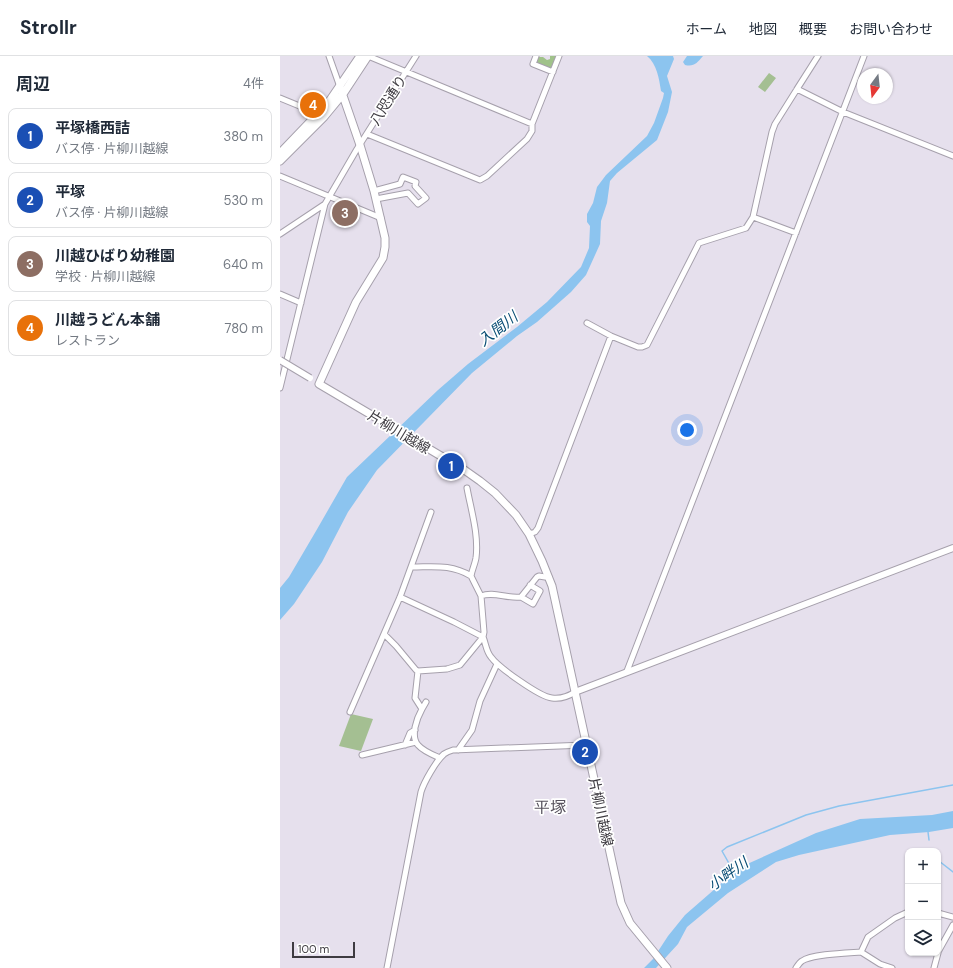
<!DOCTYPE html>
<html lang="ja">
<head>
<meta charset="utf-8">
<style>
	body { margin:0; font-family:"DM Sans","Noto Sans JP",sans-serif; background:#f6f6f7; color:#1f2937 }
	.controls { position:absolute; right:12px; bottom:12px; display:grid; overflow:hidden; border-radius:8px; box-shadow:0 1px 3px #0004 }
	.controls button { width:36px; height:36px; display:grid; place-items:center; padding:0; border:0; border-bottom:1px solid #e0e1e3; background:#fff; color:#1f2937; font:20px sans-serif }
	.compass { position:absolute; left:577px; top:12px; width:36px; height:36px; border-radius:50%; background:#fff; box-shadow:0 1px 3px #0004; rotate:195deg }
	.scale { position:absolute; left:12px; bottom:10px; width:63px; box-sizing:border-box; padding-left:4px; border:2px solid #3e3b41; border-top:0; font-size:11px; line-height:14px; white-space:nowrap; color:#3e3b41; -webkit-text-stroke:3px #fff; paint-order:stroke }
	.you { position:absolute; left:407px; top:374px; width:14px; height:14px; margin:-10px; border:3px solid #fff; border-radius:50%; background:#1a73e8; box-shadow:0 0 0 6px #1a73e833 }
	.badge { display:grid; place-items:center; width:26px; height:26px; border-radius:50%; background:#b45309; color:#fff; font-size:13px; font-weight:700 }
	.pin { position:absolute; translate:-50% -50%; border:2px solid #fff; box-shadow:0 1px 4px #0006 }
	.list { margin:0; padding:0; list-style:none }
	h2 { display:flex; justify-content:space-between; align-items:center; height:52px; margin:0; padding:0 16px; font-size:17px }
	h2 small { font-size:13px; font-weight:400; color:#747a83 }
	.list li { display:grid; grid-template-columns:26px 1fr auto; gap:12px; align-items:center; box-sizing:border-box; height:56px; margin:0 8px 8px; padding:0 8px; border:1px solid #e0e1e3; border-radius:8px }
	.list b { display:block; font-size:15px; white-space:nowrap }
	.list p { margin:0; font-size:13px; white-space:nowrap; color:#747a83 }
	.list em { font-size:13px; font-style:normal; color:#747a83 }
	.icon { flex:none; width:22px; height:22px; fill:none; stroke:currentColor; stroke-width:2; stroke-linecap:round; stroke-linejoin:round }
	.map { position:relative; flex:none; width:673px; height:912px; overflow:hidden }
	header { display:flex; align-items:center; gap:24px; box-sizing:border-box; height:56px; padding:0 20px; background:#fff; border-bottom:1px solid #e0e1e3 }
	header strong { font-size:19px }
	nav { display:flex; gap:22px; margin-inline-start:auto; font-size:14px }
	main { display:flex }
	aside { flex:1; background:#fff }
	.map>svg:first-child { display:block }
	.green { fill:#a4bf92 }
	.forest { fill:#a0c28a }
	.water { fill:#8cc4ef }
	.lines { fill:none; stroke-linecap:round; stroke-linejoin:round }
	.stream { stroke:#8cc4ef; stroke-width:1.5 }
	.minor-casing { stroke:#a6a0ac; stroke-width:7 }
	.tertiary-casing { stroke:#a6a0ac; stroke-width:8 }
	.secondary-casing { stroke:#a6a0ac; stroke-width:9 }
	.minor { stroke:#fff; stroke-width:5 }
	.tertiary { stroke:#fff; stroke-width:6 }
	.secondary { stroke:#fff; stroke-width:7 }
	.tertiary-bridge-casing { stroke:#a6a0ac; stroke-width:8; stroke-linecap:butt }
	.tertiary-bridge { stroke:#fff; stroke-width:6 }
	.labels { text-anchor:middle; stroke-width:3.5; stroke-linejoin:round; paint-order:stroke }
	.street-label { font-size:14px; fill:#3e3b41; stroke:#fff }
	.water-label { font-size:15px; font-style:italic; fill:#0a4d75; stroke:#fff }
	.quarter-label { font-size:16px; fill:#57525d; stroke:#fff }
</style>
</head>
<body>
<header>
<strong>Strollr</strong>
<nav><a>ホーム</a><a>地図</a><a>概要</a><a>お問い合わせ</a></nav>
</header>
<main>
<aside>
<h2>周辺<small>4件</small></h2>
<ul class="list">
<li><span class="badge" style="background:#1a4fb4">1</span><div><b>平塚橋西詰</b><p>バス停 · 片柳川越線</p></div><em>380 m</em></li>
<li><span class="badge" style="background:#1a4fb4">2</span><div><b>平塚</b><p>バス停 · 片柳川越線</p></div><em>530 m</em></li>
<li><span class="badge" style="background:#8d6e63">3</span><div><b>川越ひばり幼稚園</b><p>学校 · 片柳川越線</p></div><em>640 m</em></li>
<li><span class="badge" style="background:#e8710a">4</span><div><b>川越うどん本舗</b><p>レストラン</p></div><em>780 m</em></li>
</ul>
</aside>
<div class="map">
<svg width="673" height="912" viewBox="0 0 673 912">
	<rect width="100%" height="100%" fill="#e6e0ed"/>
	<path class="green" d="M489,17l7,5 -11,14 -7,-5z
		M71,658l22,5 -12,32 -22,-5z"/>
	<path class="forest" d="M270,0h8l-8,13 -14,-6 2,-6h5l4,3 3,-1z"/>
	<path class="water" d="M367,0h26l1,3 -7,17 5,16 -4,20 -11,28 -40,33 -7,8 -3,22 -6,18 -1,23 -14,31 -15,17 -34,30 -20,14 -45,37 -95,97 -29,42 -26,50 -28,42 -14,16v-32l9,-11 27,-46 31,-54 91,-87 30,-26 49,-37 30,-25 34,-35 8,-19 1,-22 -3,-4v-8l6,-11 4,-16 9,-12 41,-39 7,-13 9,-25 1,-5 -3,-2c-2,-12 -4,-27 -14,-35z
		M407,0h16c-6,7 -9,11 -18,9l-2,-3z
		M673,755v17l-24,4 -39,3 -91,20 -23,7 -48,31 -41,34 -9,17 -22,24h-12l9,-9 15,-23 17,-21 39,-34 21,-16 71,-32 44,-14 72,-4z"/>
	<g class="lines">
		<path class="stream" d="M648,776l1,8
			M659,805l14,11
			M455,818l-13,-23 5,-4 79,-32 33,-9 114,-21"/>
		<defs>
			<path id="minor" d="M49,0l11,31
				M88,0l164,68 27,-68
				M256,0l-3,8 20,8
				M517,33l21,-33
				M0,42l39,16
				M87,78l113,46 7,-4 40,-37 5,-8v-7
				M0,120l101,42
				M94,135l26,-7 3,-7 13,5 -1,4 11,12 -8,6 -10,-11 -32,6
				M473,161l43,16
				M0,178l45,-30 32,-55 59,-93
				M0,238l21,9
				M307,267l24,13 27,11h4l5,-2 52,-102 47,-15 7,-11 19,-85 3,-8 22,-35 46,23 110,44
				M0,332l45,-184
				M187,432c4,22 12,47 9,70 -1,6 -4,12 -5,18l10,20c13,-5 26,3 40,1l16,-20 2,-1 6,1h4
				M249,478l6,-2 3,-4 73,-192
				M132,511c22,0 39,-3 59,9
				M120,541l54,25 29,15c3,7 3,14 8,20 7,10 49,40 61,41 8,1 17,-2 23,-6
				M241,541l12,7 7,-13 -10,-6
				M104,578l12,12 20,24 2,1 29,-2 13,-4 23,-28 1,-5 -3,-36
				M138,615l-3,27 7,11c-5,9 -12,27 -4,36 5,6 15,10 22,13
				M347,615l237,-615
				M142,653l4,-7
				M70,656l50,-115 31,-85
				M125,689l5,-12 5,-3
				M178,694l14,-20 8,-29 17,-37
				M82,699l54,-13
				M658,857l15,4
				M658,896l15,-27
				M107,912l34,-176c3,-10 15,-31 23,-38 3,-2 6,-3 9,-4l133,-5
				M516,912c2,-3 4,-6 6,-7 10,-7 45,-8 59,-9
				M612,912l-12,-4 -19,-12 7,-15 27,-19 13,-6
				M654,912l4,-15"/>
			<path id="tertiary" d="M295,636l378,-144"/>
			<path id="secondary" d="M60,31l20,58 14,46 11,47v9l-2,11 -27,44 -37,82 144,85 17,12 15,12 21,22 13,19 13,27 10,25 69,317 9,20 37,45
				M0,97l48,-50 32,-47
				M0,105l44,-44 19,-23 25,-38"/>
		</defs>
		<use href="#minor" class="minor-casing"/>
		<use href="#tertiary" class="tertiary-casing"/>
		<use href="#secondary" class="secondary-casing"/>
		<use href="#minor" class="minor"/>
		<use href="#tertiary" class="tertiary"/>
		<use href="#secondary" class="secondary"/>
		<defs>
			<path id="tertiary-bridge" d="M0,304l30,18"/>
		</defs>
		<use href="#tertiary-bridge" class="tertiary-bridge-casing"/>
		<use href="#tertiary-bridge" class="tertiary-bridge"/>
	</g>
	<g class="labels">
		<g class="street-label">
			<text transform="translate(108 44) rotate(-58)" y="5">八咫通り</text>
			<text transform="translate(119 376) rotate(31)" y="5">片柳川越線</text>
			<text transform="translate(321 756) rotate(78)" y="5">片柳川越線</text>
		</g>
		<g class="water-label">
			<text transform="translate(218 273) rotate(-38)" y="5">入間川</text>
			<text transform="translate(448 818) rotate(-35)" y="5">小畔川</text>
		</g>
		<g class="quarter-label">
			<text x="270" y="757">平塚</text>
		</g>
	</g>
</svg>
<div class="controls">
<button>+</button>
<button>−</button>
<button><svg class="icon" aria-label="layers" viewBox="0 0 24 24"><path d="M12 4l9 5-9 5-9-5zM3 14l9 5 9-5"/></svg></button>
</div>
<svg class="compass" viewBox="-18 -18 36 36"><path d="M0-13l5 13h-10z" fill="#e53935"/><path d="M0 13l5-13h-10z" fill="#747a83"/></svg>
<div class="scale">100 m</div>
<div class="you"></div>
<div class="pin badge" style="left:171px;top:410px;background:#1a4fb4">1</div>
<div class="pin badge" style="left:305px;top:696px;background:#1a4fb4">2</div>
<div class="pin badge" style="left:65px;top:157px;background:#8d6e63">3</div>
<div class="pin badge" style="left:33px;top:49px;background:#e8710a">4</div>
</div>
</main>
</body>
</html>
